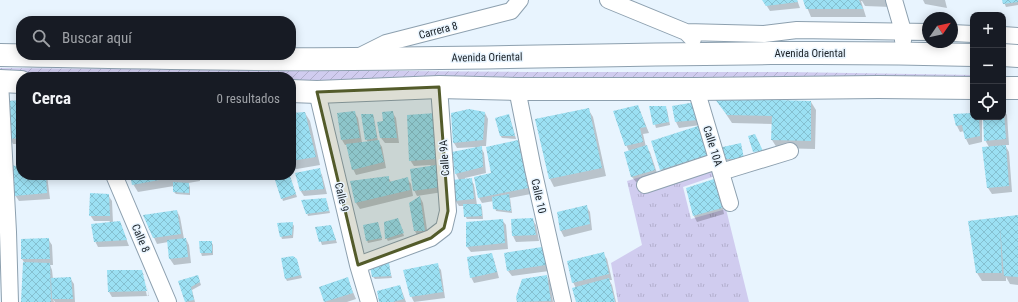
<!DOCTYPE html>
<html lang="es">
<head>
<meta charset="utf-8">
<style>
	body { margin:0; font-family:"Roboto Condensed",sans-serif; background:#20242c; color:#f1f3f6 }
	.controls { position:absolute; right:12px; top:12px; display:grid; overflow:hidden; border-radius:8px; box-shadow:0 2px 10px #0003 }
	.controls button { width:36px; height:36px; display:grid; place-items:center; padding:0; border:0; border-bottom:1px solid #363941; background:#171b24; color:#f1f3f6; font:20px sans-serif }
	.compass { position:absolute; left:922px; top:12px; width:36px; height:36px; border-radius:50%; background:#171b24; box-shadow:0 2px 10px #0003; rotate:56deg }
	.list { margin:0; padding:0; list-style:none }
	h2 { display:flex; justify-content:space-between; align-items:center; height:52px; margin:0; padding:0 16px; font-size:17px }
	h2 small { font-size:13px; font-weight:400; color:#9ea1a6 }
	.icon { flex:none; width:22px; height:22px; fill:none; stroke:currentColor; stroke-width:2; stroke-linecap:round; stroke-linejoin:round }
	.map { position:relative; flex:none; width:1018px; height:302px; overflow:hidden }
	.search { position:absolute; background:#171b24; box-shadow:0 2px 10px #0003; left:16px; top:16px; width:280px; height:44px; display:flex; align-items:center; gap:10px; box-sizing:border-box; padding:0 14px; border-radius:16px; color:#9ea1a6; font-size:15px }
	.panel { position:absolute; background:#171b24; box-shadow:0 2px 10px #0003; left:16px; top:72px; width:280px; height:108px; border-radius:16px }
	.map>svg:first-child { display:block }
	.park { fill:url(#park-tufts) }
	.garden { fill:url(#garden-furrows) }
	.shadow { fill:#0003 }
	.building { fill:url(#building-cross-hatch) }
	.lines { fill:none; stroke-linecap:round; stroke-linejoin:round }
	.street-casing { stroke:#8da0af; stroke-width:18 }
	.primary-casing { stroke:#8da0af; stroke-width:24 }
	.street { stroke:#fff; stroke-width:16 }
	.primary { stroke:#fff; stroke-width:22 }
	.marked { fill:#535b2a; fill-opacity:0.2; stroke:#535b2a; stroke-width:3; stroke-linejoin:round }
	.labels { text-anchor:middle; stroke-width:3; stroke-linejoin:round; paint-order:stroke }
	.street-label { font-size:11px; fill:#192026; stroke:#e8f4fe }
</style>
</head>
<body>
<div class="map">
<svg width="1018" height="302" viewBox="0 0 1018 302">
	<defs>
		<pattern id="park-tufts" width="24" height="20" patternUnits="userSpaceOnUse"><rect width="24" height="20" fill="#d0ccef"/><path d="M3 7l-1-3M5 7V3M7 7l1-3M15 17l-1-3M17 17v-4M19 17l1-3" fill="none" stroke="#b2afcd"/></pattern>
		<pattern id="garden-furrows" width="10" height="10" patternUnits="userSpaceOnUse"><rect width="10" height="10" fill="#d0ccef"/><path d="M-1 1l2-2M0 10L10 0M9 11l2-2" fill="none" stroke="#b2afcd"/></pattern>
		<pattern id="building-cross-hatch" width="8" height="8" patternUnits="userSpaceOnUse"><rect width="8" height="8" fill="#9be0f3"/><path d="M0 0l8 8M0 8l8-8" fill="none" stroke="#85c0d0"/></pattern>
	</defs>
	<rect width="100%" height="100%" fill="#e8f4fe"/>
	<path class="park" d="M711,156l4,20 -32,11 8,32 35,-10 23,93h-131l-7,-39 31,-18 -15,-64z"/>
	<path class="garden" d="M0,68l527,4h261l185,3v15l-682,-7v-6h-270l-21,5z"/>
	<path class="shadow" d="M763,0h34l3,8 -30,3z
		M804,0h85l2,7 -26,-1 -3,-5h-1l5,16h-55z
		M923,0h22l2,8 -22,-4z
		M1003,0h15v5l-12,2z
		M716,99l95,3 5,8 -1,39 -38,-1 -5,-8 1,-16 -41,-1z
		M21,101v43h-8l-3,-6z
		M695,104l19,58 -49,15 -4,-8 39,-44 -21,3 -3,-6 -2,-16z
		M638,106l11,27 -6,1 3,13 4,5 8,24 -22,6 -4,-5 -6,-25 3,-1 -3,-6z
		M650,107l17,3 3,15 -14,3z
		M588,109l5,8 13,59 -52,11 -4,-8 -13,-59z
		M1003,109l4,6 2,30h-4l4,7 3,40 -20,2 -4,-6 1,-41 -4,-7 -1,-23h19z
		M354,112l4,6 4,25 6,-1 -2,-3 7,-24 1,3 4,23 4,6 4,21 -30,7 -3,-6 -6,-24h-2l-3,-5z
		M392,112l4,6 3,25h-14l-4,-5z
		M305,113l5,8 10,44 -29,5v-56z
		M485,113l3,6 -2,27h-6l4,7 2,20 -21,5v1h6l3,6 3,20h4l1,3 1,11h-16l-2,-3 -1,-10h-5l-4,-6 4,-20 -3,-6 -3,-21 24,-5v-1l-20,1 -3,-5z
		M973,114v3h8l1,2v23l-13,3 -3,-6 -2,-8 -4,1 -3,-6 -3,-11z
		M509,116l1,2 6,21 -14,-1 -2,-3z
		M438,120l3,45h-6l4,7 4,20 -26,4 -3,-6 17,-25 -17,1 -4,-6z
		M518,141l3,6 10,47 -21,4 2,15 -16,-2 -2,-10 -12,2 -3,-5 14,-24z
		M740,144l5,18h-21l-2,-3z
		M21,168v7h26l3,24 -31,2 -4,-6z
		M319,169l3,6 5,19 -23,2 -4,-6z
		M132,175h67l1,6 -12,2 2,4v8l-14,-1 -2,-2v-6l-36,6 -5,-8z
		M290,177l7,20 -14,4 -1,-3z
		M388,177l3,5 16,-4 4,6 2,12 -53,13 -4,-6 -4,-21z
		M714,180l6,13 4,21 -27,8 -3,-6 -7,-27z
		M108,195l4,6 1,22 9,5 7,18 -31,1 -3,-6 15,-20h-16l-4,-6z
		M420,197l3,6 5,33 -10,1 -3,-6z
		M327,202l3,11 -22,3 -1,-3z
		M586,206l4,6 2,18 -28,7 -3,-6 -3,-18z
		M177,211l3,6 4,22h2l3,6 2,18 -17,2 -4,-6 -2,-17 -11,2 -13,-28z
		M1018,216v69l-8,-1 -4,-7v4h-24l-5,-8 -8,-51z
		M532,219l4,6 3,16 -23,1 -3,-6 -1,-16z
		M502,220l4,5 2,24 -37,3 -4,-5z
		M399,222l5,14 -16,5 -2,-3z
		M292,223l2,3 -1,12 -11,1 -1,-3z
		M378,223l4,17 -14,3 -1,-3z
		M316,228l16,1 5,14 -15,2z
		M48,239l4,6 1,20h-3l2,5 1,9 17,-1 4,6 1,18h-20l-2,-3 1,3h-32l2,-40 -2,-3z
		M211,242l2,3v10l-11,1 -1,-3z
		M541,248l4,6 4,17 -37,5 -4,-5z
		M603,253l4,6 5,21h-3l3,5 4,17h-39l-1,-14 -3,-6z
		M491,254l3,6 5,18 -25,5 -3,-6z
		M296,260l6,18 -15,3 -1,-2z
		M388,263l4,15 -17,1 -2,-2z
		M437,265l4,5 4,28 -31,4 -3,-6z
		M141,271l3,4h-2l5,21 2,-1 -5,-19 5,20 -37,1 -3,-5z
		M198,276l3,9 -9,5 3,12h-9l-7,-21z
		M546,276l4,6 3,20h-35l-1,-5z
		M347,278l9,21 -9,3h-22l-5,-15z
		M400,286l6,16h-26z"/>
	<path class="building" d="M762,0h35l1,2 -32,4z
		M803,0h56l4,9h-57z
		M1002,0h16v2l-15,2z
		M714,98l97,3v40l-40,-1 1,-24 -45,-1z
		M21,100v38l-12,1 -2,-38z
		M696,102l2,18 -23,2 -3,-16z
		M638,105l8,22 -6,1 3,14 -18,4 -12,-35z
		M649,106h17l3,16 -16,3z
		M589,108l13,60 -53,11 -14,-60z
		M469,109l16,3 -2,28 -30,3 -2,-30z
		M355,111l5,27 -19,2 -4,-27z
		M393,111l4,27h-17l-3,-16 6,-1 -1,-9z
		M305,112l11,45 -25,4v-48z
		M436,113l2,46 -29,2 -2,-46z
		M973,113v4h6l1,19 -15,3 -3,-14 -6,1 -3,-12z
		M1003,113h1l2,26 -22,2 -1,-24h20z
		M361,114h12l4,24 -12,2z
		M509,114l6,22h-15l-5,-18z
		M701,125l9,29 -50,16 -9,-29z
		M755,134l8,17 -10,1 -5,-16z
		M379,140l5,22 -32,8 -6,-26z
		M518,140l10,48 -50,10 -4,-21 17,-4 -5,-26z
		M741,143l3,16h-23l-3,-11z
		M647,145l8,25 -24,7 -7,-25z
		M1006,145l3,41 -22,2 -5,-41z
		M482,146l1,21 -28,7 -3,-22z
		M11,165l10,2v8h25l1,18 -33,3z
		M436,165l5,22 -28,4 -3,-22z
		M320,168l4,21 -24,2 -5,-18z
		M130,175h51v1l-49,9z
		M290,176l6,18 -15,5 -6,-19z
		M389,176v6l19,-5 2,13 -55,13 -5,-22z
		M472,178l2,21 -20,2 -2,-21z
		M714,179l8,29 -29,8 -7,-28z
		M173,182l16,1v10l-16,-1z
		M90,193l19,1 1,22h-21z
		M509,194l2,17 -18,-2 -1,-12z
		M420,196l5,35h-11l-5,-28z
		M326,198l3,13 -23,3 -5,-14z
		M463,204h18l1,12 -18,1z
		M587,205l3,19 -30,7 -3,-19z
		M177,210l4,24 -28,4 -10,-23z
		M1018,215v62l-14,-1 -4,-50 2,47h-26l-8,-52z
		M398,218l6,15 -19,6 -1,-17z
		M533,218l3,17 -24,1 -1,-17z
		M503,219l2,24 -39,4v-25z
		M120,221l7,19 -33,2 -3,-18z
		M293,222l-1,13 -12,2 -3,-14z
		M378,222l4,16 -16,3 -3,-16z
		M331,225l5,15 -17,2 -4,-15z
		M49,238l1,21h-29v-20z
		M186,238l2,19 -19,2 -2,-19z
		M199,241h13v12h-12z
		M542,247l4,18 -39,6 -3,-18z
		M604,252l5,22 -37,9 -5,-22z
		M492,253l5,19 -27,6 -3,-21z
		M293,256l4,3 4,16 -16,4 -4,-21z
		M23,262l27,1 1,39h-30z
		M389,262l2,14 -19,1 -2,-11z
		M438,263l5,29 -33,5 -7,-27z
		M107,270h35l5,21 -39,1z
		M198,275l2,7 -9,5 3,13 -9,2 -7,-21z
		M547,275l4,26 -34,1 -1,-5 6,-18z
		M71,277l2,22h-21l-1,-21z
		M348,277l5,16 -29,9 -5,-15z
		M609,278l6,24h-39l-4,-14z
		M400,285l4,14 -11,3h-14l-2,-11z"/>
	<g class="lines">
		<defs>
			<path id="street" d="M608,0l78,32 7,7
				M894,0l9,31v10
				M686,32l78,2 33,-4 131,2
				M952,33l21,1
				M1003,35l15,1
				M358,57l28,-14 125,-32 9,-11
				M0,81l8,151 2,70
				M517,89l16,80 30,133
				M696,89l34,114
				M317,92l41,173 11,37
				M721,172l69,-21
				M114,175l54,127
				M645,185l72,-24
				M358,265l73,-27 13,-10 4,-17 -9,-124"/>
			<path id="primary" d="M0,55c117,2 235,5 352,4 207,-1 414,-10 621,-4
				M1003,55l15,1
				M0,81l21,1
				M1003,88h15
				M291,91l26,1 122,-5 78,2h179l182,-2 95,1"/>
		</defs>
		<use href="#street" class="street-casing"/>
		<use href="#primary" class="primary-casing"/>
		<use href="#street" class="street"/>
		<use href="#primary" class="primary"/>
	</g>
	<path class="marked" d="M439,87l9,124 -4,17 -13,10 -73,27 -41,-173z"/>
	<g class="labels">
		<g class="street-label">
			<text transform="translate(438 30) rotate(-15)" y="4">Carrera 8</text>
			<text x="810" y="57">Avenida Oriental</text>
			<text transform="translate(487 57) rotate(-1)" y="4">Avenida Oriental</text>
			<text transform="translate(713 146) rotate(73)" y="4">Calle 10A</text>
			<text transform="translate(444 158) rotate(-94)" y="4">Calle 9A</text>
			<text transform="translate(539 196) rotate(77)" y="4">Calle 10</text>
			<text transform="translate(342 197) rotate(77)" y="4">Calle 9</text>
			<text transform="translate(141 238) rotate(67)" y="4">Calle 8</text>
		</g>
	</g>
</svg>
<div class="controls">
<button>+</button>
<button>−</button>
<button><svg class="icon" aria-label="locate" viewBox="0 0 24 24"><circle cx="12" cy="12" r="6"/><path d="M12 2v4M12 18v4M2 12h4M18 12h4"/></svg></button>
</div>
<svg class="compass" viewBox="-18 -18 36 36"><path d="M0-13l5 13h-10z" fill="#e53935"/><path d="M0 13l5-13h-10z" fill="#9ea1a6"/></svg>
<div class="search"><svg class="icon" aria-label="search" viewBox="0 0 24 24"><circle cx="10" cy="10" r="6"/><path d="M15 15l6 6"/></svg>Buscar aquí</div>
<section class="panel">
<h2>Cerca<small>0 resultados</small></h2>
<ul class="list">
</ul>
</section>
</div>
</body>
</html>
